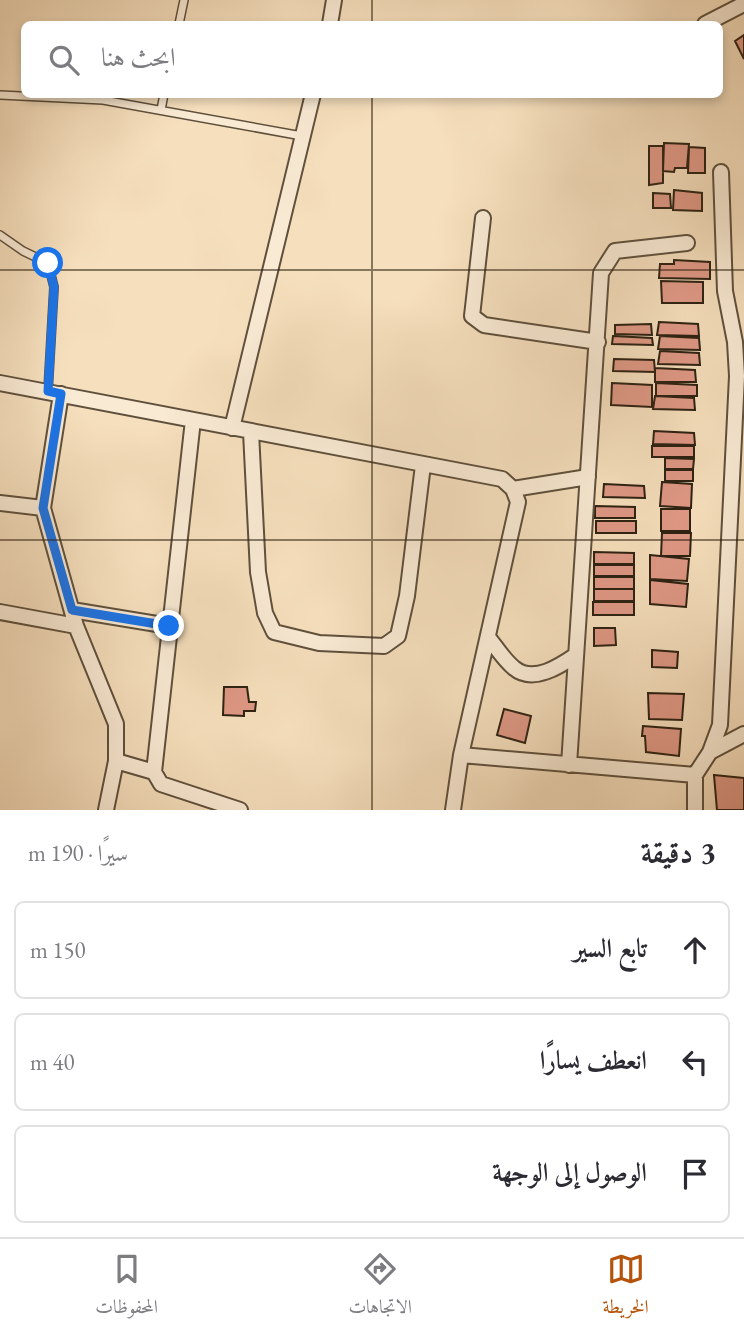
<!DOCTYPE html>
<html lang="ar">
<head>
<meta charset="utf-8">
<style>
	body { margin:0; font-family:"EB Garamond",Amiri,serif; background:#f7f7f7; color:#2b2b33; direction:rtl }
	.stop { position:absolute; width:21px; height:21px; margin:-16px; border:5px solid #1a73e8; border-radius:50%; background:#fff }
	.stop.end { background:#1a73e8; border-color:#fff; box-shadow:0 2px 7px #0008 }
	.list { margin:0; padding:0; list-style:none }
	h2 { display:flex; justify-content:space-between; align-items:center; height:91px; margin:0; padding:0 28px; font-size:30px }
	h2 small { font-size:23px; font-weight:400; color:#7c7c81 }
	.list li { display:grid; grid-template-columns:46px 1fr auto; gap:21px; align-items:center; box-sizing:border-box; height:98px; margin:0 14px 14px; padding:0 14px; border:2px solid #e1e1e2; border-radius:10px }
	.list b { display:block; font-size:26px; white-space:nowrap }
	.list em { font-size:23px; font-style:normal; color:#7c7c81 }
	.icon { flex:none; width:38px; height:38px; fill:none; stroke:currentColor; stroke-width:2; stroke-linecap:round; stroke-linejoin:round }
	.map { position:relative; flex:none; width:744px; height:810px; overflow:hidden; direction:ltr }
	.search { position:absolute; background:#fff; box-shadow:0 4px 10px #0003; left:21px; right:21px; top:21px; height:77px; display:flex; align-items:center; gap:18px; box-sizing:border-box; padding:0 24px; border-radius:10px; color:#7c7c81; font-size:26px }
	.sheet { height:427px; background:#fff }
	nav { display:flex; justify-content:space-around; align-items:center; box-sizing:border-box; height:98px; border-top:2px solid #e1e1e2; background:#fff; font-size:19px; color:#7c7c81 }
	nav a { display:grid; justify-items:center; gap:4px }
	nav .on { color:#b45309 }
	.map>svg:first-child { display:block }
	.building { fill:#df9885; stroke:#2d2112; stroke-width:2 }
	.lines { fill:none; stroke-linecap:round; stroke-linejoin:round }
	.service-casing { stroke:#5f503d; stroke-width:10 }
	.minor-casing { stroke:#5f503d; stroke-width:18 }
	.service { stroke:#f9ead4; stroke-width:7 }
	.minor { stroke:#f9ead4; stroke-width:14 }
	.route { stroke:#1a73e8; stroke-width:9 }
	.grid { fill:none; stroke:#2d2112; stroke-width:2; stroke-opacity:0.55 }
</style>
</head>
<body>
<div class="map">
<svg width="744" height="810" viewBox="0 0 744 810">
	<rect width="100%" height="100%" fill="#f6dfbd"/>
	<filter id="stains"><feTurbulence type="fractalNoise" baseFrequency=".00286" numOctaves="4"/><feColorMatrix values="0 0 0 0 .2 0 0 0 0 .09 0 0 0 0 .02 0 0 0 .5 -.17"/></filter>
	<radialGradient id="worn" r=".72"><stop offset=".6" stop-color="#630" stop-opacity="0"/><stop offset="1" stop-color="#630" stop-opacity=".3"/></radialGradient>
	<path class="building" d="M744,35v24l-9,-18z
		M664,143l25,1 -2,24h-12l-1,4 -11,-1z
		M649,146h14v37l-14,2z
		M689,147l16,1v25h-17z
		M674,190l28,3v18l-29,-1z
		M653,193l17,1 1,14h-18z
		M674,260l36,2v17l-51,-1 1,-14h14z
		M661,281l42,1v21h-41z
		M659,322l39,2 1,12 -42,-1z
		M651,324l1,11 -37,-1v-9z
		M613,336l39,2 1,7 -41,-1z
		M660,336l39,2 1,12 -42,-1z
		M660,351l39,2 1,12 -42,-1z
		M614,359l40,1 1,12 -42,-1z
		M655,368l40,2 1,12h-41z
		M612,383l40,2v22l-41,-2z
		M656,383l41,2v11h-41z
		M655,396l39,2 1,12 -42,-1z
		M654,431l40,2 1,12 -42,-1z
		M652,446h42v11h-42z
		M665,458l29,1 -1,10h-28z
		M665,470h28v11h-28z
		M662,482l30,2 -1,24 -31,-2z
		M604,484l40,2 1,12 -42,-1z
		M595,506l40,1v11h-40z
		M661,509h29v22h-29z
		M596,521h40v12h-40z
		M662,533h29l-1,23h-29z
		M594,552l40,1v11h-40z
		M650,555l39,4 -2,22 -37,-2z
		M594,565h40v11h-40z
		M594,577h40v12h-40z
		M650,580l38,4 -2,23 -36,-3z
		M594,589h40v12h-40z
		M593,602h41v13h-41z
		M594,628h21l1,17 -22,1z
		M652,650l26,2 -1,16 -25,-1z
		M224,687h23l2,15h7l-1,9h-11v5l-21,-1z
		M648,693l36,1 -2,26 -33,-1z
		M504,709l27,7 -6,27 -28,-8z
		M643,726l38,3 -2,27 -33,-4 -1,-16h-3z
		M714,775l30,3v32h-27z"/>
	<g class="lines">
		<defs>
			<path id="service" d="M179,24l5,-24
				M0,95l103,5 199,36
				M161,110l3,-16
				M0,235l23,16 25,12 6,24 -6,104"/>
			<path id="minor" d="M330,24l4,-24
				M705,24l39,-20
				M483,218l-11,98 12,9 114,17
				M0,383l502,96 11,10 5,13 -57,253 -8,55
				M61,394l-18,114 33,118 40,98v37l-10,49
				M193,420l-39,352 7,12 79,26
				M232,428l81,-334
				M251,432l7,140 7,41 9,19 45,11 65,3 14,-10 9,-40 16,-131
				M513,489l75,-12
				M0,503l43,5
				M72,610l97,16
				M0,612l76,14
				M488,637c8,10 16,23 26,31 19,16 46,-2 62,-13
				M710,752l34,-18
				M461,755l234,20v35
				M116,761l38,11
				M569,765l32,-492 14,-22 72,-8
				M695,775l15,-23 10,-27 17,-349 -2,-34 -10,-51 -4,-119"/>
		</defs>
		<use href="#service" class="service-casing"/>
		<use href="#minor" class="minor-casing"/>
		<use href="#service" class="service"/>
		<use href="#minor" class="minor"/>
	</g>
	<g class="lines">
		<path class="route" d="M48,263l6,24 -6,104 13,3 -18,114 29,102 97,16"/>
	</g>
	<path class="grid" d="M372,0v24M372,94v716M0,270h744M0,540h744"/>
	<rect width="100%" height="100%" filter="url(#stains)"/>
	<rect width="100%" height="100%" fill="url(#worn)"/>
</svg>
<div class="stop" style="left:48px;top:263px"></div>
<div class="stop end" style="left:169px;top:626px"></div>
<div class="search"><svg class="icon" aria-label="search" viewBox="0 0 24 24"><circle cx="10" cy="10" r="6"/><path d="M15 15l6 6"/></svg>ابحث هنا</div>
</div>
<section class="sheet">
<h2>3 دقيقة<small>سيرًا · 190 m</small></h2>
<ul class="list">
<li><svg class="icon" aria-label="ahead" viewBox="0 0 24 24"><path d="M12 20V5M6 11l6-6 6 6"/></svg><div><b>تابع السير</b></div><em>150 m</em></li>
<li><svg class="icon" aria-label="left" viewBox="0 0 24 24"><path d="M17 20v-9H6M10 6l-5 5 5 5"/></svg><div><b>انعطف يسارًا</b></div><em>40 m</em></li>
<li><svg class="icon" aria-label="arrive" viewBox="0 0 24 24"><path d="M6 21V4h12l-3 4 3 4H6"/></svg><div><b>الوصول إلى الوجهة</b></div></li>
</ul>
</section>
<nav>
<a class="on"><svg class="icon" aria-label="map" viewBox="0 0 24 24"><path d="M3 6l6-2 6 2 6-2v14l-6 2-6-2-6 2zM9 4v14M15 6v14"/></svg>الخريطة</a>
<a><svg class="icon" aria-label="directions" viewBox="0 0 24 24"><path d="M12 3l9 9-9 9-9-9zM9 14v-3h6M13 9l2 2-2 2"/></svg>الاتجاهات</a>
<a><svg class="icon" aria-label="saved" viewBox="0 0 24 24"><path d="M7 4h10v16l-5-4-5 4z"/></svg>المحفوظات</a>
</nav>
</body>
</html>
